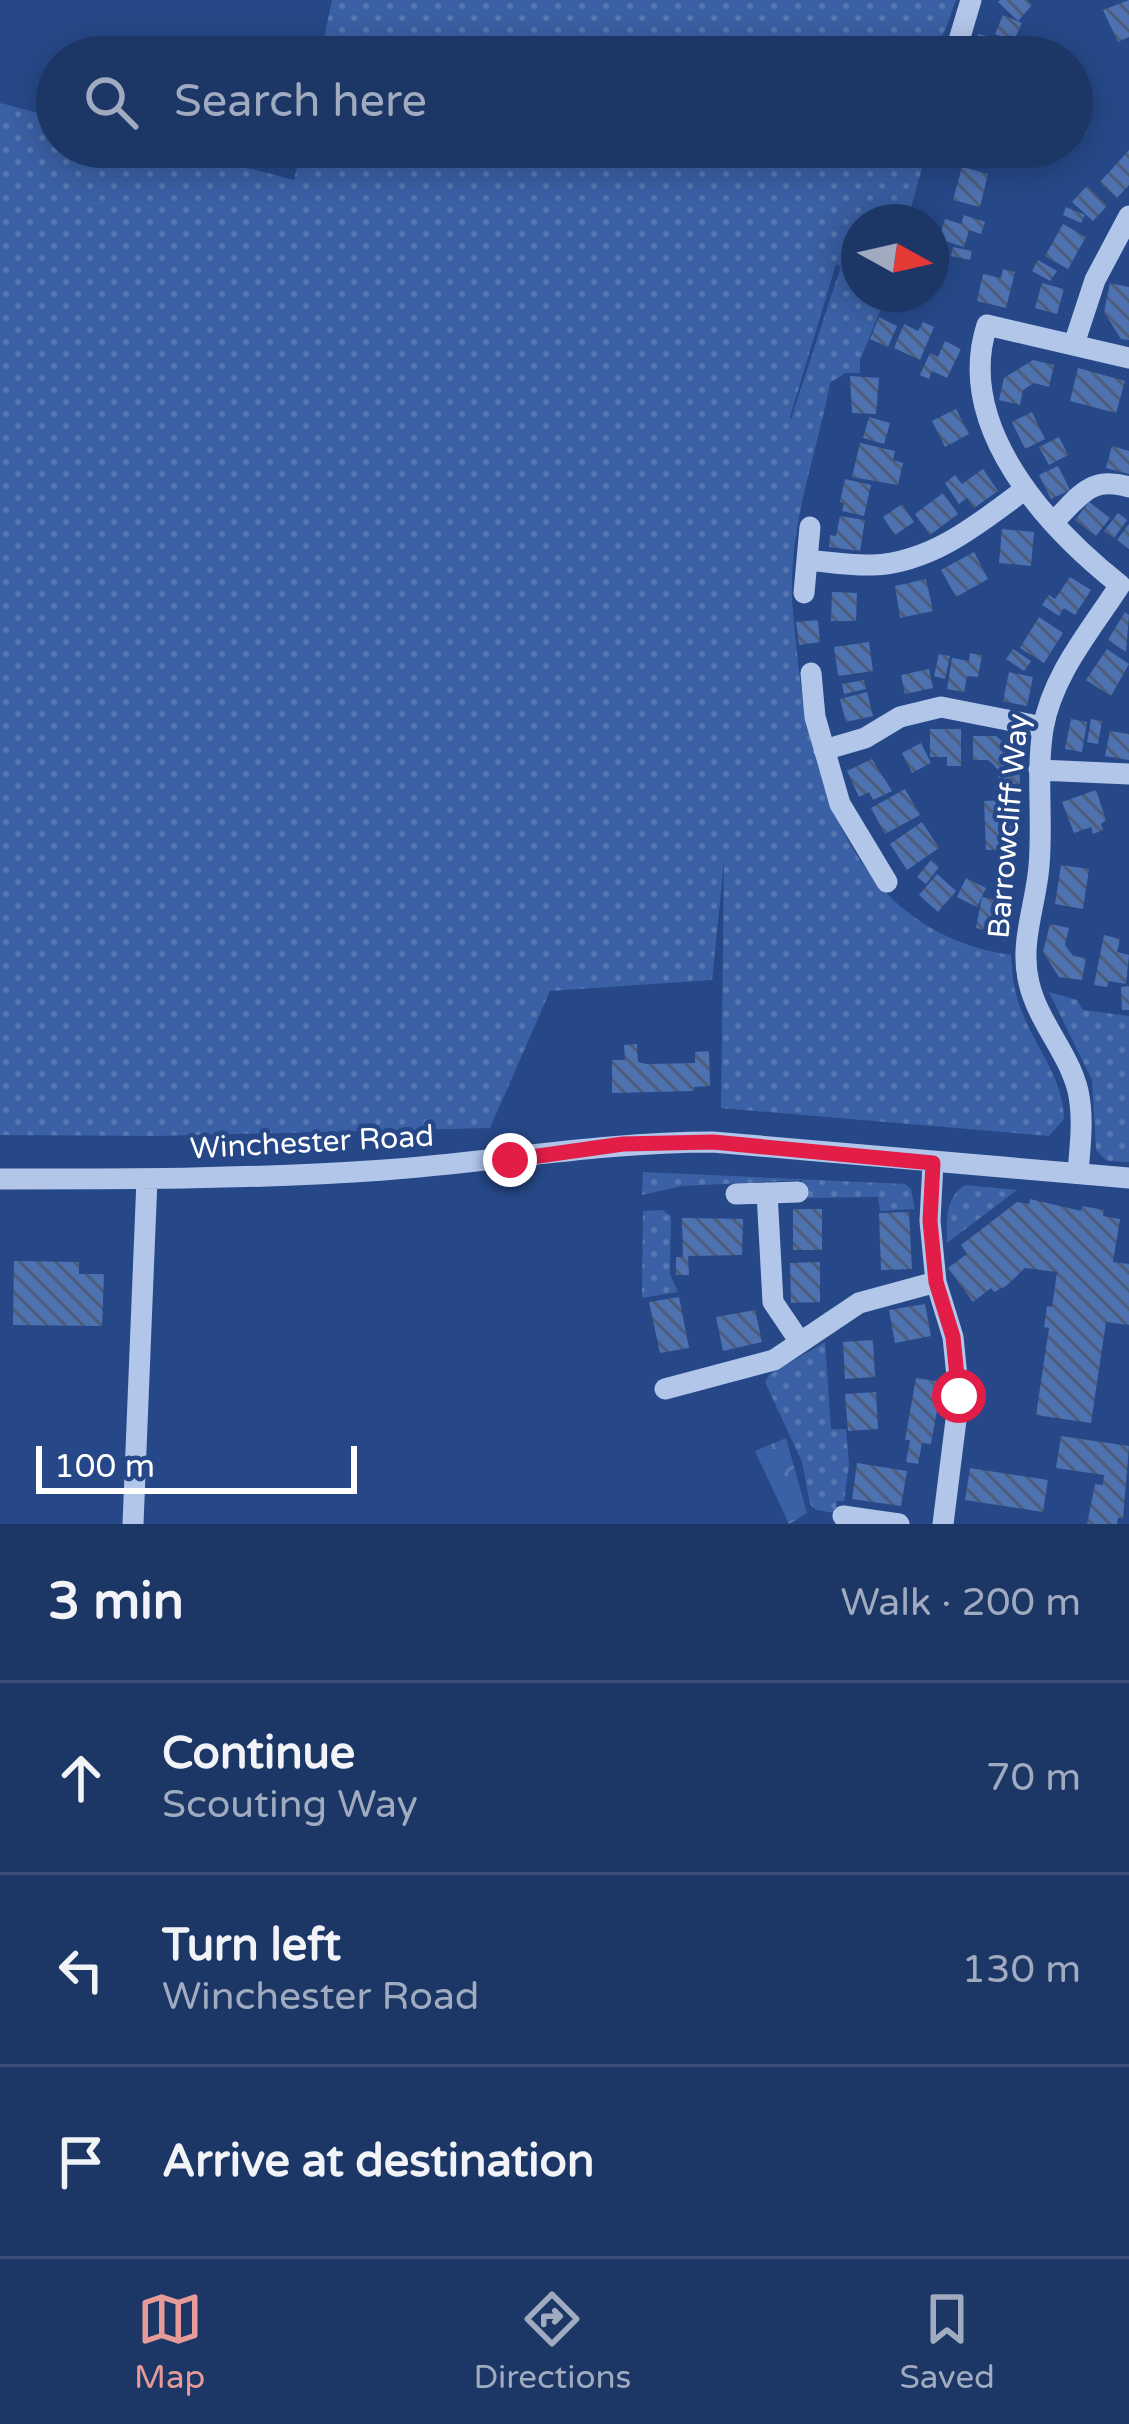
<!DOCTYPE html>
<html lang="en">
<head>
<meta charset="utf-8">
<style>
	body { margin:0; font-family:"Varela Round",sans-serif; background:#29416f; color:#f1f3f6 }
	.compass { position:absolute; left:841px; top:204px; width:108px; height:108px; border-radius:50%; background:#1c3666; box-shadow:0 6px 30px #0003; rotate:98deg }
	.scale { position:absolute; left:36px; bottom:30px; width:321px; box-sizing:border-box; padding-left:12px; border:6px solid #fff; border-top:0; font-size:33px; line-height:42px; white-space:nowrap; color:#fff; -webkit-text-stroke:9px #264888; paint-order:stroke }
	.stop { position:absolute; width:36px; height:36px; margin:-27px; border:9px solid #e11d48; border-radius:50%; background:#fff }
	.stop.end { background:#e11d48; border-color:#fff; box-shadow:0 3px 12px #0008 }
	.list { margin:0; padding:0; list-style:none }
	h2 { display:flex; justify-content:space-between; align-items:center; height:156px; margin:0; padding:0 48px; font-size:51px }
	h2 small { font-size:39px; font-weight:400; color:#a0abbf }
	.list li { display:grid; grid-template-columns:78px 1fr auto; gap:36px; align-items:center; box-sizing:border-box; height:192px; padding:0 48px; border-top:3px solid #3a507a }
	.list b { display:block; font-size:45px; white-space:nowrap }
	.list p { margin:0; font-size:39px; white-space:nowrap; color:#a0abbf }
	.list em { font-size:39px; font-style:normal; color:#a0abbf }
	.icon { flex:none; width:66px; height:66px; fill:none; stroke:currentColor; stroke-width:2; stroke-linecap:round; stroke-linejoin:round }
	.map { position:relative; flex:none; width:1129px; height:1524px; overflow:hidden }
	.search { position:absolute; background:#1c3666; box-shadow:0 6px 30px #0003; left:36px; right:36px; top:36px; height:132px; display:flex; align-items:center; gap:30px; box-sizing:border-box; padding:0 42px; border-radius:66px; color:#a0abbf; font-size:45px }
	.sheet { height:732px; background:#1c3666 }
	nav { display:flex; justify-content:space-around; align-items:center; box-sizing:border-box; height:168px; border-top:3px solid #3a507a; background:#1c3666; font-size:33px; color:#a0abbf }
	nav a { display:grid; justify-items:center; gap:6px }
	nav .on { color:#e69b98 }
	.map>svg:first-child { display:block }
	.grass { fill:url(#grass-dots); fill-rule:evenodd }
	.park { fill:url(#park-crowns) }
	.building { fill:url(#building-back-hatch) }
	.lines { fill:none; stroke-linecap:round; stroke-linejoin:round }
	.minor { stroke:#b2c6e9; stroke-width:21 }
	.route { stroke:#e11d48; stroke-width:15 }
	.labels { text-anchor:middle; stroke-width:9; stroke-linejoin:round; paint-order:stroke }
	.street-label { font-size:30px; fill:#fff; stroke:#264888 }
</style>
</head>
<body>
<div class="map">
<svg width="1129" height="1524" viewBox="0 0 1129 1524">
	<defs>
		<pattern id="grass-dots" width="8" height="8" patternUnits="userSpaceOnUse" patternTransform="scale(3)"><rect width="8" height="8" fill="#3a60a5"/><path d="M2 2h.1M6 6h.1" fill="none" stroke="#5878b2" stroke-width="1.8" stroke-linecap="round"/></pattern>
		<pattern id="park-crowns" width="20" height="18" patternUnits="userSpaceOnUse" patternTransform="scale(3)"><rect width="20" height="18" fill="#3a60a5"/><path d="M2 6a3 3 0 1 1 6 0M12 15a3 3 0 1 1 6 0" fill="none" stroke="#5878b2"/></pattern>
		<pattern id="building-back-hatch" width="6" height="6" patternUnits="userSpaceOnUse" patternTransform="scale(3)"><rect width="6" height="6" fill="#4e71b0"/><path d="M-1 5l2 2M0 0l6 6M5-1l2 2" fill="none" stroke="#4d5d79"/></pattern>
	</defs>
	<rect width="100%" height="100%" fill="#264888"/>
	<path class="grass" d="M332,0h624c-9,21 -10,49 -39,47l-1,10h-596z
		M0,103l57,15v29h110l127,33 8,-33h626l-21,75h-48v72h21l5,5 -25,61v13h-15l-15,10c-12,65 -37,131 -38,197 -1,24 3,50 5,73 13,135 61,280 214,302 1,20 3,38 11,57 14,37 41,65 42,107l-15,17 -328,-28 3,-246 -12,118 -162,11 -60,137 -334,8 -156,-1zM836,264l5,2 -50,153 -1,-2z
		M1049,992l28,8 6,10 46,6v146l-22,-1 -11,-11 -4,-70z
		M643,1172l262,12 6,5 4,20 -35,2 -2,-14 -74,1 -2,-18 -120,6 -40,9z
		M965,1185l52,5 -70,53c0,-23 -3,-44 18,-58z
		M662,1210l9,6 -1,58 8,18 -36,6 1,-87z
		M825,1342l6,87h15l3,36 -5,36h-7l-2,12 -19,-3 -6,-6 -8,-42 -37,-80 4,-7z"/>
	<path class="park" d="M786,1438l21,75 -18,11 -34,-73z"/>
	<path class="building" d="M1000,0h27l5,5 -14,16 -20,-19z
		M1129,0v37l-11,5 -15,-32z
		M1003,15l19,8 -9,19 -18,-8z
		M978,34l19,4 -3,19h-21z
		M1072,101l15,32 -15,8z
		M963,147h31l6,4 -3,12 -21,-4 1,-7z
		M1129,150v35l-12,13 -17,-16z
		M962,167l26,7 -8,33 -27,-7z
		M1087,186l20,20 -14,15 -21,-19z
		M1066,207l19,8 -4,8 -18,-8z
		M964,215l21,7 -4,12 -12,-4 -5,17 -25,-8 6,-20 16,5z
		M1063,224l23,13 -18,32 -23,-13z
		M953,247l19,4 -2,9 -19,-4z
		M932,249l17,8 -12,25 -6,-3z
		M1038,260l19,11 -7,10 -18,-10z
		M1003,269l12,3 -9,36 -29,-7 6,-27 18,4z
		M1042,283l22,6 -7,25 -22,-6z
		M1110,283l19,4v53l-8,-1 -17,-27z
		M879,317l18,9 -9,21 -18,-8z
		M923,322l11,5 -14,33 -26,-12 10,-24 14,7z
		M945,341l16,8 -14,29 -15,-7 -3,8 -9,-4 10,-22 8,4z
		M1033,360l21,5 -5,22 -15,-4 -11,7 -3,15 -21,-5 5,-22z
		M1078,368l47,13 -9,32 -46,-12z
		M850,376l29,2 -3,36 -24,-1z
		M956,409l13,25 -24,13 -13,-26z
		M1032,412l13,27 -20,10 -13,-27z
		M869,417l21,6 -6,21 -21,-6z
		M1059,437l9,18 -19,10 -10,-18z
		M860,443l35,8 -2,9 10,3 -5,22 -46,-8z
		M1112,446l17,5v23l-23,-6z
		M1058,466l12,24 -19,9 -12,-24z
		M983,469l15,22 -24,17 -7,-10 -8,6 -14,-21 10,-8 7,9z
		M845,479l26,6 -7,31 -22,-5 2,-8 -4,-1z
		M943,493l15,21 -28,21 -15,-21z
		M1089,502l21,16 -14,18 -21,-16z
		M902,504l12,18 -19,13 -12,-18z
		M1118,513l9,7 -13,18 -10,-7z
		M840,516l25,4 -5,31 -31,-4 1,-12 6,1z
		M1129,524v25l-12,-9z
		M1002,529l32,3 -3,34 -32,-3z
		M974,552l14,27 -32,18 -15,-27z
		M1070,577l21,13 -16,25 -11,-7 -5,8 -17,-11 7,-10 6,4z
		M926,579l7,32 -33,7 -5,-32z
		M832,592l25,1 -1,28h-25z
		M1125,612l4,3 -3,37 -18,-12z
		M1039,617l24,16 -19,30 -24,-15z
		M818,620l2,22 -21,3 -3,-23z
		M869,642l4,29 -35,5 -4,-29z
		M1013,649l18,12 -7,10 -18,-12z
		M1107,649l22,15 -18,32 -25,-16z
		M970,653l12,2 -4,22 -11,-1 -3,16 -17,-3 5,-31 17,3z
		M939,654l11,2 -5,23 -11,-3z
		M929,669l4,19 -28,6 -4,-19z
		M1009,672l24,5 -6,29 -24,-5z
		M864,680l2,9 -22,5 -2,-10z
		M867,692l6,24 -27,6 -6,-23z
		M1071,719l16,3 -5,30 -17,-3z
		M1091,719l11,2 -4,23 -11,-2z
		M930,729h31v37h-14v-9h-17z
		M1110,731l19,3v26l-24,-4z
		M973,736h23l23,21 1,27h-21l-1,-14 -5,-6 -5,-4h-15z
		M921,743l10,20 -19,10 -10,-20z
		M872,759l20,32 -19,9 -4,-8 -10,5 -12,-26z
		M905,789l15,26 -35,19 -14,-26z
		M1096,790l10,30 -5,4 2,6 -10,4 -2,-7 -17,6 -12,-31z
		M1012,800l3,49 -29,1 -2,-49z
		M922,822l17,26 -32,22 -17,-26z
		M931,860l8,7 -13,17 -9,-7z
		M1061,865l28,4 -6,40 -28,-5z
		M937,874l19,17 -18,21 -19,-17z
		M966,878l20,10 -9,19 -20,-10z
		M982,897l32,7 -8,37 -13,-3 1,-6 -18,-4z
		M1050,924l19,4 -4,17 8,11 13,2 -4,22 -23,-3 -16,-25z
		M1104,935l16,4 -3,13 12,3 -3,29 -17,-3 -2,6 -13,-2z
		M1129,986v24h-7l-1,-23z
		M637,1044l1,18 8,2 49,-1v-11l14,-1 1,35 -16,1v4l-82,2v-33h13l-1,-15z
		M1030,1199l51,12 1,-5 22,4 -1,6 17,3 -7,43 16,2v61l-23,-3 -15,101 -55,-8 13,-87 -5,-1 3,-21 5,1 5,-35 -32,-4 -19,18 -12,6 -3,-4 -18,14 -25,-34 19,-14 -6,-9 56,-43 12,2z
		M793,1209h29v41h-29z
		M909,1212l3,57 -31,1 -2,-57z
		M682,1218l61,1 -1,36 -54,1 1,19h-13v-18h7z
		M14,1261l65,1v12h25l-2,52 -89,-1z
		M820,1262v40l-29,1 -1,-40z
		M679,1297l10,51 -29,5 -11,-51z
		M925,1304l6,32 -36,7 -6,-33z
		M755,1310l7,32 -39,9 -7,-34z
		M873,1340l2,37 -30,2 -2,-37z
		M916,1378l26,4 -11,62 -9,-1 -4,21 -12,-2 4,-22h-5z
		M876,1392l2,37 -30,2 -3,-37z
		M1061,1436l68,10 -6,72h-5l-1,6h-30l8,-40 8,1 1,-10 -48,-7z
		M857,1463l50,8 -6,35 -49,-7z
		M970,1468l78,12 -5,32 -78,-12z"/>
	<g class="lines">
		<path class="minor" d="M954,57l17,-57
			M1074,344l21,-64 34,-64
			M1053,522c27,-25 36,-47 76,-35
			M807,560c22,2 44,6 66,5 58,-2 107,-42 151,-75
			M804,593l6,-66
			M811,673l4,44 25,87 47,78
			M824,750l41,-12 35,-21 41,-10 102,20
			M1039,770l90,4
			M933,1163l-3,58 6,61 17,55 6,59 -16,128
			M1078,1173c2,-27 6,-55 0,-82 -9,-38 -40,-69 -49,-108 -10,-40 7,-78 10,-117 4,-46 -3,-91 4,-137 9,-54 48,-99 77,-144 -73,-58 -166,-158 -133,-260l142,33
			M0,1179c128,0 257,0 384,-9 110,-8 218,-28 329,-28l416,36
			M767,1193l6,109 27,40
			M736,1194l62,-2
			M665,1389l109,-29 85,-57 77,-21
			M843,1516l56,8
			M133,1524l14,-345"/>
	</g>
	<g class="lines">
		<path class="route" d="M510,1160l113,-16 90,-2 220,21 -3,58 6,61 17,55 6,59"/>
	</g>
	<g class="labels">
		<g class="street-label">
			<text transform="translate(1008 826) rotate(-85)" y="10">Barrowcliff Way</text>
			<text transform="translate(312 1142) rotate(-3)" y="10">Winchester Road</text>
		</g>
	</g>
</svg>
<svg class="compass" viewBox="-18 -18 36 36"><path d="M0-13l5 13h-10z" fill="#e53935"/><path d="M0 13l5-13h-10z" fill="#a0abbf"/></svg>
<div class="scale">100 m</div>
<div class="stop" style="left:959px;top:1396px"></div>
<div class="stop end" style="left:510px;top:1160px"></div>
<div class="search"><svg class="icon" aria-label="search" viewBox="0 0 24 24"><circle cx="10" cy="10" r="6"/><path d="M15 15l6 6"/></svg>Search here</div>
</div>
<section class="sheet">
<h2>3 min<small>Walk · 200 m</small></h2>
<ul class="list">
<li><svg class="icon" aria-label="ahead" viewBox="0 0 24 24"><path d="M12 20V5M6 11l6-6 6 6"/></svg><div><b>Continue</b><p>Scouting Way</p></div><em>70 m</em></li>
<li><svg class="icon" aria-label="left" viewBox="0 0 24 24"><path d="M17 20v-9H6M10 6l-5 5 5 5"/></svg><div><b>Turn left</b><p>Winchester Road</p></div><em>130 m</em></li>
<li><svg class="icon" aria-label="arrive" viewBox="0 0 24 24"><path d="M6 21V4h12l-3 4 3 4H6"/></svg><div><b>Arrive at destination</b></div></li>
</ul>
</section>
<nav>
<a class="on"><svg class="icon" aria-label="map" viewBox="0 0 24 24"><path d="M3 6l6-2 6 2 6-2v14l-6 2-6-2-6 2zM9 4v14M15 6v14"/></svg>Map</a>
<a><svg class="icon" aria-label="directions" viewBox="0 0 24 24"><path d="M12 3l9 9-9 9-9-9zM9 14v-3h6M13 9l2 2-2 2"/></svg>Directions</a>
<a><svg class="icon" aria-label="saved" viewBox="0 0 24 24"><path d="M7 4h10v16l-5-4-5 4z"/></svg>Saved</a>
</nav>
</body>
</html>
